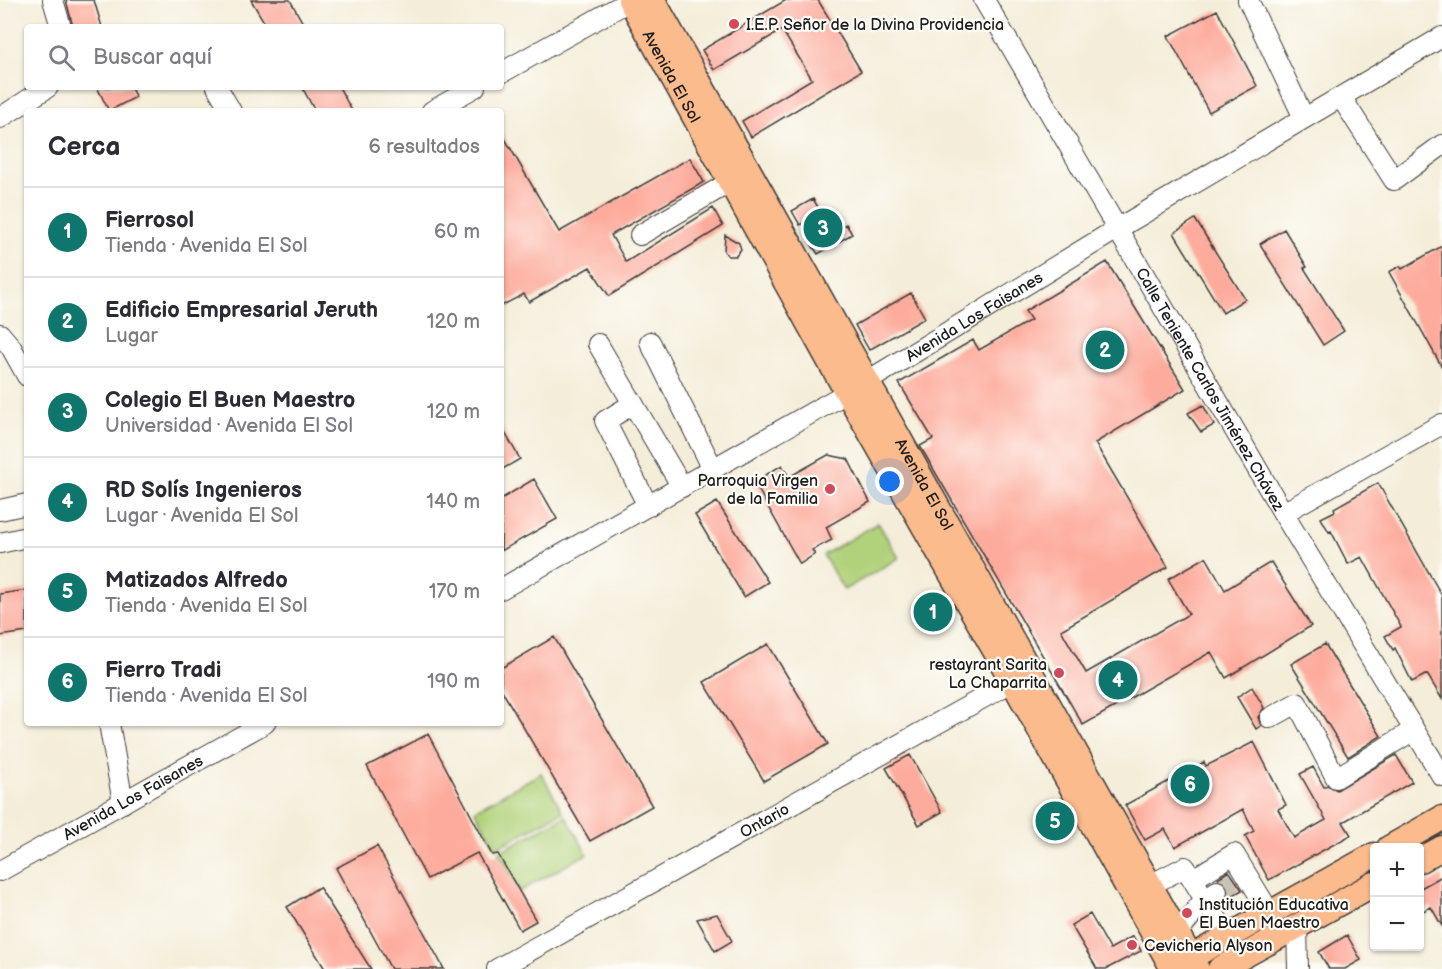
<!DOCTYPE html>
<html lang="es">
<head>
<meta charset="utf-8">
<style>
	body { margin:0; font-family:"Balsamiq Sans",sans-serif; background:#f7f7f7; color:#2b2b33 }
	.controls { position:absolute; right:18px; bottom:18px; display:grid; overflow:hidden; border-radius:6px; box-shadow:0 2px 4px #0004 }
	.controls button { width:54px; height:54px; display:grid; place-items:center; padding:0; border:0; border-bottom:2px solid #e1e1e2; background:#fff; color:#2b2b33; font:30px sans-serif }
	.you { position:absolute; left:890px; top:482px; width:21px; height:21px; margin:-15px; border:4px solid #fff; border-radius:50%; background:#1a73e8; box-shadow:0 0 0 9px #1a73e833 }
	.badge { display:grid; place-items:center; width:39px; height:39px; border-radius:50%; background:#0f766e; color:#fff; font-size:20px; font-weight:700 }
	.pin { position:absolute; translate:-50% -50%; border:3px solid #fff; box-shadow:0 2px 6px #0006 }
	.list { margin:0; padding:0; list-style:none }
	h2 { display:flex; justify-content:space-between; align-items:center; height:78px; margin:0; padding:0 24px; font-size:26px }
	h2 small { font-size:20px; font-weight:400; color:#7c7c81 }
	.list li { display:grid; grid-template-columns:39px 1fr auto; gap:18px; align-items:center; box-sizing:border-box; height:90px; padding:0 24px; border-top:2px solid #e1e1e2 }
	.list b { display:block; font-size:22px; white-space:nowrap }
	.list p { margin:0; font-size:20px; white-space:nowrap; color:#7c7c81 }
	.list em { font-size:20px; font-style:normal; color:#7c7c81 }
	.icon { flex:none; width:33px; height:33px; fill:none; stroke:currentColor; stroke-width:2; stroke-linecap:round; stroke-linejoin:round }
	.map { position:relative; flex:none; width:1442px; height:969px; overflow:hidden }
	.search { position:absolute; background:#fff; box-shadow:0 2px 4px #0004; left:24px; top:24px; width:480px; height:66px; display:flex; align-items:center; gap:15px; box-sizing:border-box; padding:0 21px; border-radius:6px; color:#7c7c81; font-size:22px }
	.panel { position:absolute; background:#fff; box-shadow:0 2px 4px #0004; left:24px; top:108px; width:480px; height:618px; border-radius:6px }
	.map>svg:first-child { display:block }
	.green { fill:#b1d27a; stroke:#66774b; stroke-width:1.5 }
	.building { fill:#fdab9c }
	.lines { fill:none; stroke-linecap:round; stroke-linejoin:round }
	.minor-tunnel { stroke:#c9c3b3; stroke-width:20; stroke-dasharray:20 10; stroke-linecap:butt }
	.minor-casing { stroke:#3c3b38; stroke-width:22 }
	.major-casing { stroke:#3c3b38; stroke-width:27 }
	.minor { stroke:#fff; stroke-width:20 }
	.major { stroke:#fbbb8d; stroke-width:24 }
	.poi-dot { fill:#d1495b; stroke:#fdfcf7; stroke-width:2 }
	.labels { text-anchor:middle; stroke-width:4.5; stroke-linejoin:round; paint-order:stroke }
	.poi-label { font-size:16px; fill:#1c1c1c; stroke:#fdfcf7; text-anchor:start }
	.street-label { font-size:16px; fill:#1c1c1c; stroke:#fdfcf7 }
</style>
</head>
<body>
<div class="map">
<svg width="1442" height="969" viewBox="0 0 1442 969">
	<rect width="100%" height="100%" fill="#fdfcf7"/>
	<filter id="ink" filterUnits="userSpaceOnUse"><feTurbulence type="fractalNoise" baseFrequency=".0167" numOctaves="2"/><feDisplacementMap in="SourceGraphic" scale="12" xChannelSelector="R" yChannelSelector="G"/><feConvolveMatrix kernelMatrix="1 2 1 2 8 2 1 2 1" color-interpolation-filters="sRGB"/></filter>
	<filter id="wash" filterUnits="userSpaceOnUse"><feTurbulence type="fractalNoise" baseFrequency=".008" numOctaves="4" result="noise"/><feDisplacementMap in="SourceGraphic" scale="24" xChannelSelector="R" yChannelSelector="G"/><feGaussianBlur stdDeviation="1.35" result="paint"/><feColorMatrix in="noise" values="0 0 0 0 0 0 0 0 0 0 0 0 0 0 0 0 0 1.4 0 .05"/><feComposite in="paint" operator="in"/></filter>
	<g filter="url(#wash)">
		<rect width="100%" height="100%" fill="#f4edd9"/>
		<path class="green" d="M878,523l21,35 -55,32 -21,-35z
			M541,773l22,39 -67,36 -21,-38z
			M566,816l21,38 -67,37 -21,-39z"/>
		<g id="blocks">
			<path class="building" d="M66,0h28l8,27h-29z
				M251,0h39l15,27h-38z
				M786,0h32l43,71 -110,66 -9,-16 70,-42 -30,-49 -68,40 -12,-20z
				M1217,10l40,76 -48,26 -41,-76z
				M97,87h33l6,10 -27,14z
				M302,87h37l13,24h-37z
				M501,132l58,100 131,-74 14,24 -93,53 15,27 87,-54 10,18 -114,70 -19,-29 -61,35 -5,-8 -23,12z
				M813,199l8,13 -21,13 -8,-14z
				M1195,219l50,80 -22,14 -49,-80z
				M846,224l6,10 -34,20 -6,-9z
				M1284,229l23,38 -3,1 40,63 -21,14 -63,-101z
				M725,235l14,8 2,6 -5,7h-8l-4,-5z
				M1442,246v121l-53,-95 11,-6 2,3z
				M1107,262l78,127 -90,54 73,124 -107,63 25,43 103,-59 -21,-35 38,-22 19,33 46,-28 40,64 -85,52 -15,-26 -128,73 -163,-279 13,-7 -34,-56 74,-43 6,10 52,-30 -6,-9z
				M911,293l14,25 -56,32 -14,-25z
				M1203,405l11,20 -13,7 -13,-19z
				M501,426l19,33 -19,11z
				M828,455l20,4 22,43 -44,25 6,13 -20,10 3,4 -15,10 -46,-82 28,-17 7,12z
				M534,479l23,40 -56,32v-52z
				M1378,483l64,113v103l-15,-25 -15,8 -17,-34 -2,2 -8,-14 16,-9 -39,-70 -14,7 -17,-33 -2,1 -8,-14 14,-7 -1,-3z
				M717,502l51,80 -24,15 -49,-82z
				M27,590v42l-27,4v-42z
				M937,594l13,23 -21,13 -14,-23z
				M554,637l98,169 -62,35 -89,-152v-21z
				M768,644l60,100 -64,37 -60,-99z
				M1325,644l56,92 -33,21 -57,-93z
				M1252,687l12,21 -6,9 3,9 -5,3 -19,-32z
				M428,734l64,121 6,-1 38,67 -16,9 -43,-77 -50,26 -60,-113z
				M1254,742l32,63 -8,4 16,29 32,-18 -26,-46 13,-7 11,20 3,-2 10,5 59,-35 16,27 -69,40 8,13 -82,45 -24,-44 9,-5 -11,-22 -68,38 -10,-18 -20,11 -20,-35 79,-43 2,4z
				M910,755l32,57 -23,13 -33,-57z
				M1057,805l13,23 -18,10 -13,-23z
				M377,846l67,123h-53l-55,-101z
				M1229,871l13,19 -17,10 4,-10 -2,-6 -9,-6z
				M1442,876v50l-11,-19 -12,6v-24z
				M319,887l52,82h-46l-38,-62z
				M717,914l15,27 -17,10 -18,-32z
				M1090,914l20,35 23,-13 8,15 -35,18h-9l-26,-44z
				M1347,935l14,25 -16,9h-16l-10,-17z"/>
		</g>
	</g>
	<g filter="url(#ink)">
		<use href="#blocks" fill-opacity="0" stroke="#3c3b38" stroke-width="1.5"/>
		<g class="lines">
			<path class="minor-tunnel" d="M1217,891l25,-14"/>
			<defs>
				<g id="minor">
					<path d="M53,0l8,27"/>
					<path id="s1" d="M984,0l299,513 159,263"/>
					<path d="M1248,0l56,118"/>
					<path d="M501,73l130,-73"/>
					<path d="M217,87l14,24"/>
					<path d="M1341,97l53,83 48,-35"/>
					<path d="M432,111l43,-24"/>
					<path d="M0,118l48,-31"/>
					<path d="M640,235l90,-53"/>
					<path d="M0,334l11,13 16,29"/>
					<path d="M650,342l63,127"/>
					<path d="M598,344l84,143"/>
					<path d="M633,404l-28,17 43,85"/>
					<path d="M0,510l27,-6"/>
					<path d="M1283,513l159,-89"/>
					<path d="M0,543l27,-6"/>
					<path id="s2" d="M501,589l365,-207 251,-153 325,-192"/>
					<path d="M1270,718l27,-15 39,75 78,-48"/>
					<path d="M109,723l14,80"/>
					<path id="s3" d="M0,871l265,-148"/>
					<path d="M1193,879l41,-25 36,59"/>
					<path d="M1150,885l35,-18 43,70"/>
					<path d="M1297,926l1,43"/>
					<path d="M1177,933l28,-34 12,-8"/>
					<path id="s4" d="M497,969l527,-294"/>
				</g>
				<g id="major">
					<path id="s5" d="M630,0l201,364 182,318 160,287"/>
					<path id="s6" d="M653,0l544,969"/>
					<path d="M1389,848l53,-30"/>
					<path d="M1420,860l22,-12"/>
					<path d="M1177,965l197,-110"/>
					<path d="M1220,969l154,-85"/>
				</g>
			</defs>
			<use href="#minor" class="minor-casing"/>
			<use href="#major" class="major-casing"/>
			<use href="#minor" class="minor"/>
			<use href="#major" class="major"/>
		</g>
	</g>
	<g class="poi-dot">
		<circle cx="734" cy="24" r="6"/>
		<circle cx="830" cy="489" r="6"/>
		<circle cx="1059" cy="673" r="6"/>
		<circle cx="1187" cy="913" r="6"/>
		<circle cx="1132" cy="945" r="6"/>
	</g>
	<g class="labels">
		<g class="poi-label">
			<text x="746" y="30">I.E.P. Señor de la Divina Providencia</text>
			<text x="818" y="486" text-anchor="end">Parroquia Virgen<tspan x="818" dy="18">de la Familia</tspan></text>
			<text x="1047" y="670" text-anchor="end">restayrant Sarita<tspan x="1047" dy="18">La Chaparrita</tspan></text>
			<text x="1199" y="910">Institución Educativa<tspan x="1199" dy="18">El Buen Maestro</tspan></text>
			<text x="1144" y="951">Cevicheria Alyson</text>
		</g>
		<g class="street-label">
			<text dy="6" stroke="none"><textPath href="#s5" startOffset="87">Avenida El Sol</textPath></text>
			<text dy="6" stroke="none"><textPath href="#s2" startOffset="546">Avenida Los Faisanes</textPath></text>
			<text dy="6" stroke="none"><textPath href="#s1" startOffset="450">Calle Teniente Carlos Jiménez Chávez</textPath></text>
			<text dy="6" stroke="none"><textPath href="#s6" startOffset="555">Avenida El Sol</textPath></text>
			<text dy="6" stroke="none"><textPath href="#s3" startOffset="152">Avenida Los Faisanes</textPath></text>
			<text dy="6" stroke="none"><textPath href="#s4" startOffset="306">Ontario</textPath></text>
		</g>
	</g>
</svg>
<div class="controls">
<button>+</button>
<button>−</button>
</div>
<div class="you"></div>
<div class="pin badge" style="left:933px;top:612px">1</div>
<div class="pin badge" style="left:1105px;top:350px">2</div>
<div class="pin badge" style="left:823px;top:228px">3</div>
<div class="pin badge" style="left:1118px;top:680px">4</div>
<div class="pin badge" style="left:1055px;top:821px">5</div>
<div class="pin badge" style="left:1190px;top:784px">6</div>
<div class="search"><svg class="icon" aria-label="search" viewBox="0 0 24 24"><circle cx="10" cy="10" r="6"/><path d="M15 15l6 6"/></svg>Buscar aquí</div>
<section class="panel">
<h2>Cerca<small>6 resultados</small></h2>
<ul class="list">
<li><span class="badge">1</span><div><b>Fierrosol</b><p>Tienda · Avenida El Sol</p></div><em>60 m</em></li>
<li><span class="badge">2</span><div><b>Edificio Empresarial Jeruth</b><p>Lugar</p></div><em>120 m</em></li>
<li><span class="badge">3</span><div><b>Colegio El Buen Maestro</b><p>Universidad · Avenida El Sol</p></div><em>120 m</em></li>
<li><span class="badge">4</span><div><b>RD Solís Ingenieros</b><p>Lugar · Avenida El Sol</p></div><em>140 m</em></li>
<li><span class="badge">5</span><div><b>Matizados Alfredo</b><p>Tienda · Avenida El Sol</p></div><em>170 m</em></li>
<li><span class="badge">6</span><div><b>Fierro Tradi</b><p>Tienda · Avenida El Sol</p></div><em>190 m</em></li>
</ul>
</section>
</div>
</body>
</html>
